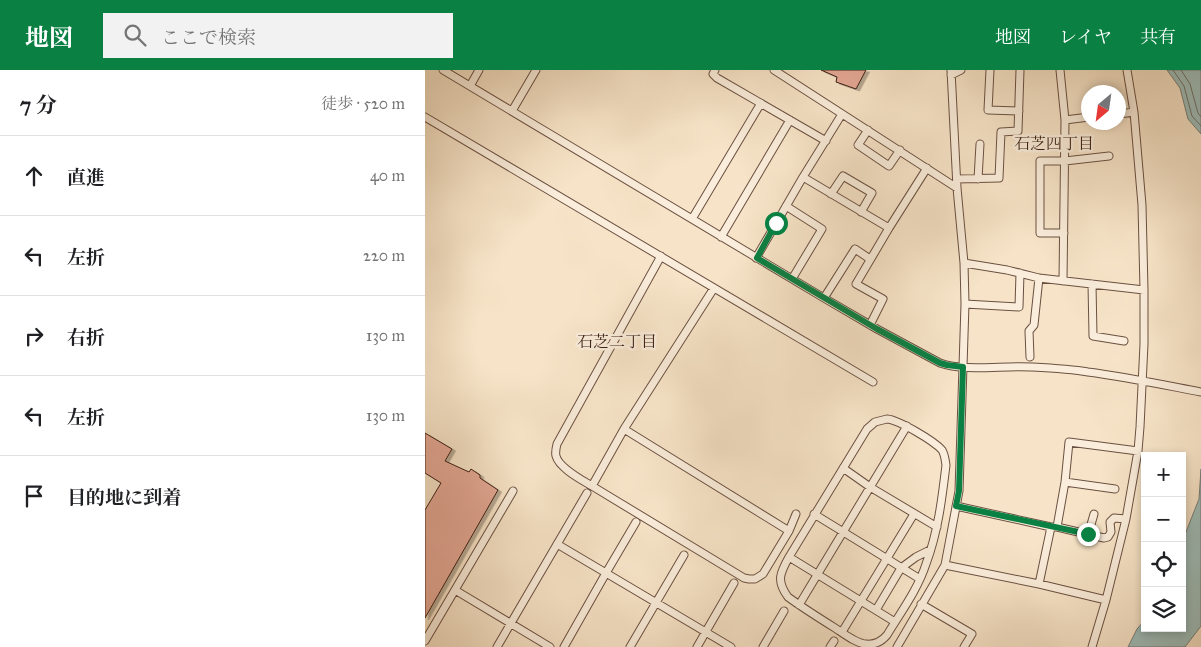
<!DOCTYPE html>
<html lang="ja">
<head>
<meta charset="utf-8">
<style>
	body { margin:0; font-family:"IM FELL Great Primer","Noto Serif JP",serif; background:#f2f2f2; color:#202124 }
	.controls { position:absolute; right:15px; bottom:15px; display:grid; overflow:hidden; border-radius:0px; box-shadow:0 2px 8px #0003 }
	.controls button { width:45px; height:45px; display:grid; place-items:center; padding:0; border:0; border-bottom:1px solid #e0e0e0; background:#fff; color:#202124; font:25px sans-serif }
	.compass { position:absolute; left:656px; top:15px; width:45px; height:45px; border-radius:50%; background:#fff; box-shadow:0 2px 8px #0003; rotate:209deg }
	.stop { position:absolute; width:15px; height:15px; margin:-11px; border:4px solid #0b8043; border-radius:50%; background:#fff }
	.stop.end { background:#0b8043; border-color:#fff; box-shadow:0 1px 5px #0008 }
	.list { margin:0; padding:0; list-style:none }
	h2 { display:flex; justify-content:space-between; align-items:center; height:65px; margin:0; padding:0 20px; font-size:21px }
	h2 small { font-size:16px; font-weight:400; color:#757577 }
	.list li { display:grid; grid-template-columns:32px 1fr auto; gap:15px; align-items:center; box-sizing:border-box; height:80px; padding:0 20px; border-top:1px solid #e0e0e0 }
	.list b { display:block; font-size:19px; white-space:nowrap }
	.list em { font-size:16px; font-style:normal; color:#757577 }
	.icon { flex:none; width:28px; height:28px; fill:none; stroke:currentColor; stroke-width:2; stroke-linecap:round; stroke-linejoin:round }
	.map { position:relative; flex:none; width:776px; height:577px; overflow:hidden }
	header { display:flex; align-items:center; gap:30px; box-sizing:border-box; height:70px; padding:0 25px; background:#0b8043; color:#fff }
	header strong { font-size:24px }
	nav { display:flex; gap:28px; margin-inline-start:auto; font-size:18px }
	.search { width:350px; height:45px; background:#f2f2f2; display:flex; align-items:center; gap:12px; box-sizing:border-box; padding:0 18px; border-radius:0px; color:#757577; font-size:19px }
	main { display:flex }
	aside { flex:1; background:#fff }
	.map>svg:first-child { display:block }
	.water { fill:#9ebebb; stroke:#777e78 }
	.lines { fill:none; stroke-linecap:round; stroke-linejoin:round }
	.shore { stroke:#6d6e68; stroke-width:1 }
	.building { fill:#e4a895; stroke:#3c1f14; filter:url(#shadow) }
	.minor-casing { stroke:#6b5041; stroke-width:9 }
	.minor { stroke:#faeddb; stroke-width:7 }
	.route { stroke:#0b8043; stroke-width:6 }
	.labels { text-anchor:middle; stroke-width:5; stroke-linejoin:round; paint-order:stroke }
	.neighbourhood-label { font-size:16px; fill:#3c1f14; stroke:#faeddb }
</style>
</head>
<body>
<header>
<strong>地図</strong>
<div class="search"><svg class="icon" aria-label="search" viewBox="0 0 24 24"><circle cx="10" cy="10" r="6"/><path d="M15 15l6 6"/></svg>ここで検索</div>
<nav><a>地図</a><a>レイヤ</a><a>共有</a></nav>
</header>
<main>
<aside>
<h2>7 分<small>徒歩 · 520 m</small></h2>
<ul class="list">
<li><svg class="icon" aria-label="ahead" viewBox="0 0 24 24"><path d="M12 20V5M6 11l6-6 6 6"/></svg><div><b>直進</b></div><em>40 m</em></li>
<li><svg class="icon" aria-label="left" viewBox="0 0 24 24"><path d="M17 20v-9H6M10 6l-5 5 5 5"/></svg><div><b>左折</b></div><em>220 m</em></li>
<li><svg class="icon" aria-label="right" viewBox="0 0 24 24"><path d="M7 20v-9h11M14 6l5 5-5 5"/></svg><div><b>右折</b></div><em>130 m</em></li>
<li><svg class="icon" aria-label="left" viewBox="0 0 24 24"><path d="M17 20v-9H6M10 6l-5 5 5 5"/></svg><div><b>左折</b></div><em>130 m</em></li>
<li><svg class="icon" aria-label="arrive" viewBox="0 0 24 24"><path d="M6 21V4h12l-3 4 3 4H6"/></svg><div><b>目的地に到着</b></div></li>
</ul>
</aside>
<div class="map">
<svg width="776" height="577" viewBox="0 0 776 577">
	<defs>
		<filter id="shadow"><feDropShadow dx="3.5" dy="2" stdDeviation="0" flood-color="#0004"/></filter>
	</defs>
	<rect width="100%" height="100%" fill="#f7e4c8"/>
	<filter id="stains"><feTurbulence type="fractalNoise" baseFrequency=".004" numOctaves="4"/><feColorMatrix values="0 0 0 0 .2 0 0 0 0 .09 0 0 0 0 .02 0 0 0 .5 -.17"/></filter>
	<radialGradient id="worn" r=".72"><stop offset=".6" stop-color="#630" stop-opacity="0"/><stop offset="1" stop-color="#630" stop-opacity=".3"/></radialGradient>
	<path class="water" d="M742,0h34v64l-13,-15 -8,-31z
		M776,399v157l-16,21h-57l9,-18 8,-9v8h37v-86l17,-43z"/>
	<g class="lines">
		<path class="shore" d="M748,0l11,16 8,30 9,10
			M756,0l9,14 8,29 3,4"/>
	</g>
	<path class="building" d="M396,0h45l-10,19 -20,-7 1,-5z
		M0,363l27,16 -7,12 24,11 2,-3 9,6v3l18,12 -73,128v-108l16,-27 -16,-10z"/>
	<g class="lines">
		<defs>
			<path id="minor" d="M18,0l381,228 53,31 63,34c25,9 64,2 91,4 19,1 39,2 57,5 38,5 76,13 113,20
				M290,0l-2,4 4,4 109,63
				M349,0l183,118
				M565,0l-2,40 31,1
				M635,0l5,50
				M526,5l10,-5
				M45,16l9,-16
				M87,41l24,-41
				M694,44l15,-2
				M0,47l448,265
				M443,60l-10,15 31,21 11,-16
				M378,107l86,51
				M532,109l42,-1 2,-46 17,-1 2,-61
				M553,109l2,-35
				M406,124l12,-18 29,17 -11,19
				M361,136l36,23 -30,50
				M267,149l69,-116
				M639,163h-24v-72h25l44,-5
				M296,167l69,-117
				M236,186l-104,188c-1,4 -2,8 -1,12 3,12 26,24 36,30l152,92 5,1h6l8,-5 26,-43 7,-17
				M331,188l47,-81 39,-63
				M539,193l43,7 32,8 105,12
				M638,211l2,-161 24,-3
				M667,214l1,52 31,5
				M399,228l31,-49 15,10
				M540,234l54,3 1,-34
				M445,255l13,-26 -27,-15 33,-56 38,-60
				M605,287l-1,-26 5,-6 5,-47
				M462,349c12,1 47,22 55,31 3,5 3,10 4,15 -4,34 -8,67 -20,99 -8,25 -25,48 -39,71 -5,6 -12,10 -21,9 -9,0 -23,-11 -31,-16 -16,-10 -32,-20 -47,-31 -12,-16 -8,-24 1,-40l78,-128 8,-7z
				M199,359l165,102
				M418,398l27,19 67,40
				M640,412l50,7
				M167,416l32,-57 90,-141
				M531,436l95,21h6l8,-45 4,-40 69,9
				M389,444l106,65
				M632,457l47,11 4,-1 3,-5 -1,-10 4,-4 12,1
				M663,465l6,-21
				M132,474l174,103
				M364,487l106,65
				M520,495l94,19 67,16
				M614,514l12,-57
				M30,520l95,57
				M496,534l51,30 -8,13
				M374,535l108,-179
				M451,540l25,-42 15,-11 14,-7
				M417,562l72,-118
				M0,571l88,-150
				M72,577l90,-154
				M139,577l42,-74 30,-51
				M205,577l54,-92
				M272,577l37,-64
				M338,577l21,-36
				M405,577l4,-6
				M472,577l48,-82 14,-74 6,-187 -1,-41 -7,-75 -6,-118
				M667,577l14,-47 20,-81 12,-68 2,-24 4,-83v-54l-2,-85 -8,-93 -7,-42"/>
		</defs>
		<use href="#minor" class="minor-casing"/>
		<use href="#minor" class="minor"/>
	</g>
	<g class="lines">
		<path class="route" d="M351,153l-19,35 120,71 63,34 7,2 16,2 -4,124 -3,15 132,28"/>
	</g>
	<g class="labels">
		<g class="neighbourhood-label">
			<text x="629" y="79">石芝四丁目</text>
			<text x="192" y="277">石芝二丁目</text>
		</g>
	</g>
	<rect width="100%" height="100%" filter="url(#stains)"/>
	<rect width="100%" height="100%" fill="url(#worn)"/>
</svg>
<div class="controls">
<button>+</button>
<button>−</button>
<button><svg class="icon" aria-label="locate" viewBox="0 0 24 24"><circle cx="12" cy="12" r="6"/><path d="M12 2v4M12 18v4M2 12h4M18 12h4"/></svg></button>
<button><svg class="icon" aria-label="layers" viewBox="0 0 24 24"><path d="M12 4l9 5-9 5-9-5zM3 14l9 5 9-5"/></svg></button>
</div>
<svg class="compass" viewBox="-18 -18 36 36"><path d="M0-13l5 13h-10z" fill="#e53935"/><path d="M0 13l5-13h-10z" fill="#757577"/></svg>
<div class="stop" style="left:351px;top:153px"></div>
<div class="stop end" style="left:663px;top:464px"></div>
</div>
</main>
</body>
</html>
